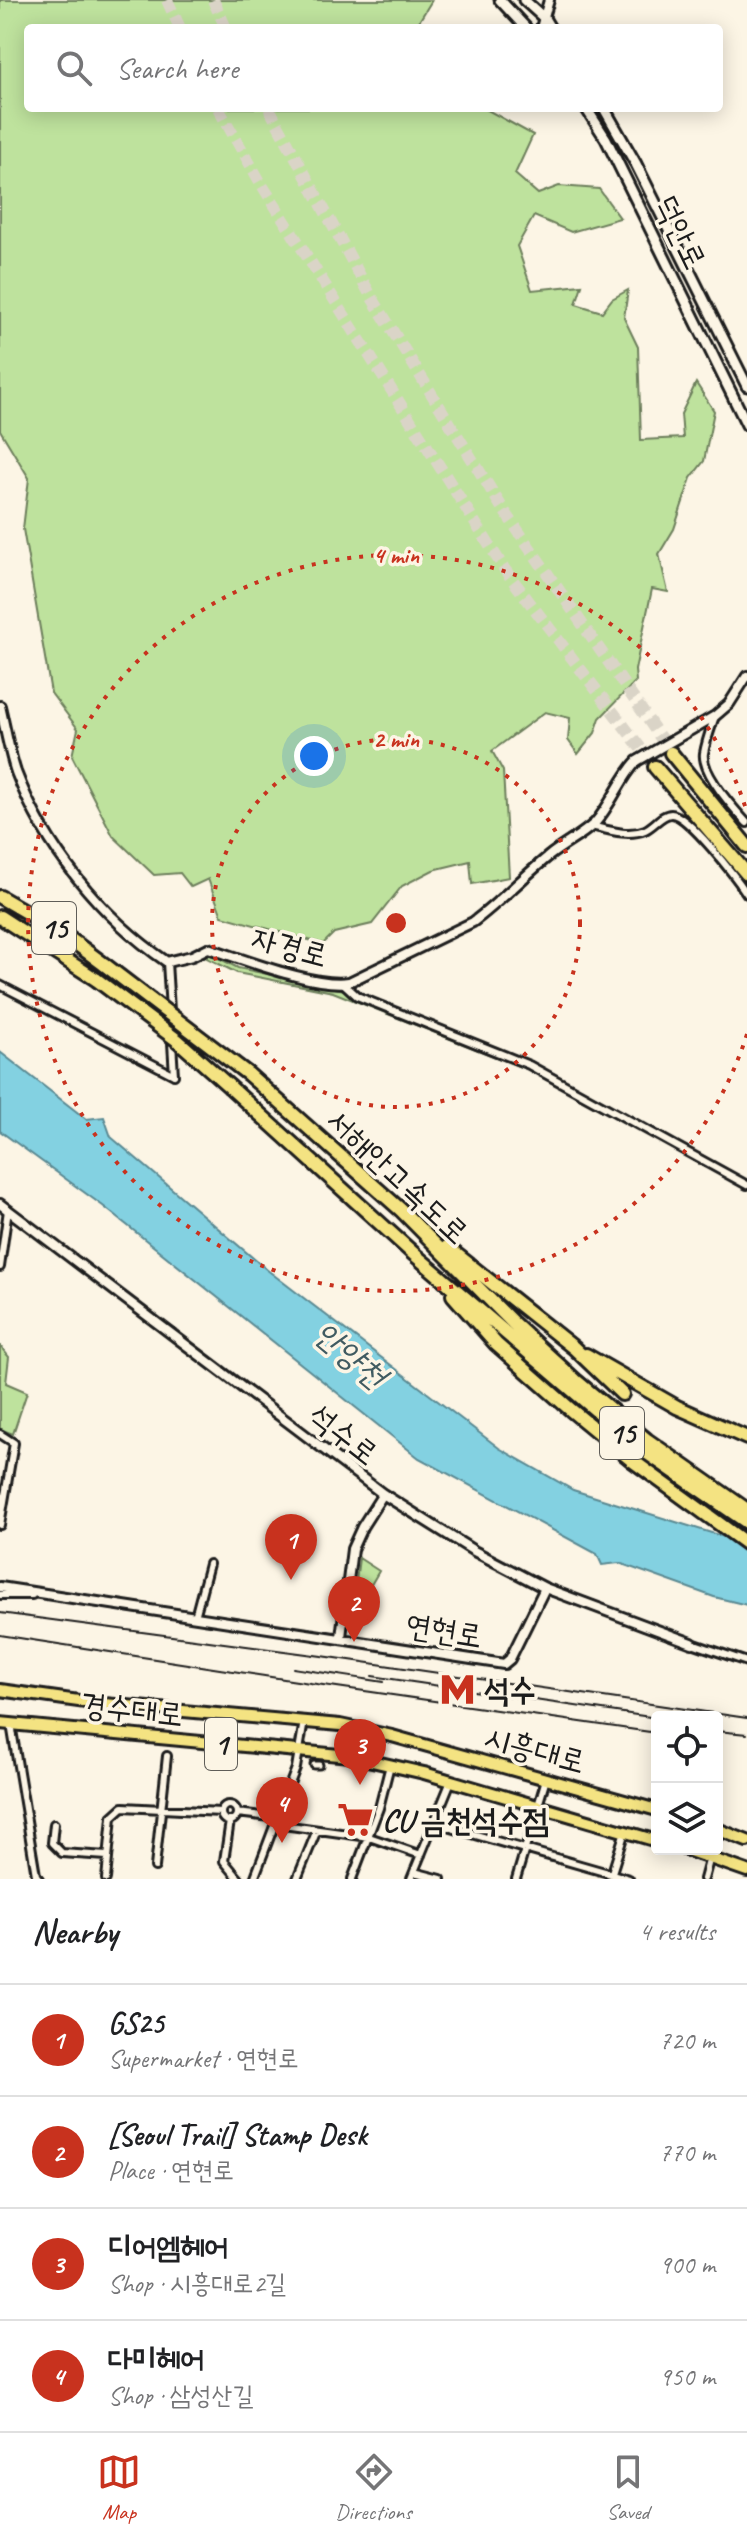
<!DOCTYPE html>
<html lang="en">
<head>
<meta charset="utf-8">
<style>
	body { margin:0; font-family:Caveat,"Poor Story",sans-serif; background:#f6f6f6; color:#202124 }
	.controls { position:absolute; right:24px; bottom:24px; display:grid; overflow:hidden; border-radius:8px; box-shadow:0 4px 20px #0003 }
	.controls button { width:72px; height:72px; display:grid; place-items:center; padding:0; border:0; border-bottom:2px solid #e0e0e0; background:#fff; color:#202124; font:40px sans-serif }
	.you { position:absolute; left:314px; top:756px; width:28px; height:28px; margin:-20px; border:6px solid #fff; border-radius:50%; background:#1a73e8; box-shadow:0 0 0 12px #1a73e833 }
	.badge { display:grid; place-items:center; width:52px; height:52px; border-radius:50%; background:#c8321e; color:#fff; font-size:26px; font-weight:700 }
	.pin { position:absolute; translate:-50% -66px; filter:drop-shadow(0 2px 4px #0008) }
	.pin::after { content:''; position:absolute; top:42px; width:28px; height:24px; background:inherit; clip-path:polygon(0 0,100% 0,50% 100%) }
	.list { margin:0; padding:0; list-style:none }
	h2 { display:flex; justify-content:space-between; align-items:center; height:104px; margin:0; padding:0 32px; font-size:34px }
	h2 small { font-size:26px; font-weight:400; color:#757577 }
	.list li { display:grid; grid-template-columns:52px 1fr auto; gap:24px; align-items:center; box-sizing:border-box; height:112px; padding:0 32px; border-top:2px solid #e0e0e0 }
	.list b { display:block; font-size:30px; white-space:nowrap }
	.list p { margin:0; font-size:26px; white-space:nowrap; color:#757577 }
	.list em { font-size:26px; font-style:normal; color:#757577 }
	.icon { flex:none; width:44px; height:44px; fill:none; stroke:currentColor; stroke-width:2; stroke-linecap:round; stroke-linejoin:round }
	.map { position:relative; flex:none; width:747px; height:1879px; overflow:hidden }
	.search { position:absolute; background:#fff; box-shadow:0 4px 20px #0003; left:24px; right:24px; top:24px; height:88px; display:flex; align-items:center; gap:20px; box-sizing:border-box; padding:0 28px; border-radius:8px; color:#757577; font-size:30px }
	.sheet { height:552px; background:#fff }
	nav { display:flex; justify-content:space-around; align-items:center; box-sizing:border-box; height:112px; border-top:2px solid #e0e0e0; background:#fff; font-size:22px; color:#757577 }
	nav a { display:grid; justify-items:center; gap:4px }
	nav .on { color:#c8321e }
	.map>svg:first-child { display:block }
	.green { fill:#bee29d; stroke:#6d7f5c; stroke-width:2 }
	.water { fill:#83d1e1; stroke:#5a8992; stroke-width:2 }
	.lines { fill:none; stroke-linecap:round; stroke-linejoin:round }
	.motorway-tunnel { stroke:#dad4c7; stroke-width:12; stroke-dasharray:12 6; stroke-linecap:butt }
	.pedestrian-casing { stroke:#1c1c1c; stroke-width:11 }
	.minor-casing { stroke:#1c1c1c; stroke-width:12 }
	.tertiary-casing { stroke:#1c1c1c; stroke-width:14 }
	.secondary-casing { stroke:#1c1c1c; stroke-width:15 }
	.primary-casing { stroke:#1c1c1c; stroke-width:16 }
	.motorway-casing { stroke:#1c1c1c; stroke-width:18 }
	.pedestrian { stroke:#fcf5e5; stroke-width:5 }
	.minor { stroke:#fcf5e5; stroke-width:6 }
	.tertiary { stroke:#fcf5e5; stroke-width:8 }
	.secondary { stroke:#fcf5e5; stroke-width:9 }
	.primary { stroke:#f4e382; stroke-width:10 }
	.motorway { stroke:#f4e382; stroke-width:12 }
	.rail { stroke:#1c1c1c; stroke-width:2 }
	.motorway-bridge-casing { stroke:#1c1c1c; stroke-width:18; stroke-linecap:butt }
	.motorway-bridge { stroke:#f4e382; stroke-width:12 }
	.ring { fill:none; stroke:#c8321e; stroke-width:4; stroke-dasharray:4 8 }
	.labels { text-anchor:middle; stroke-width:7; stroke-linejoin:round; paint-order:stroke }
	.shield { fill:#fcf5e5; stroke:#5f5d58; stroke-width:2 }
	.shield-label { font-size:30px; font-weight:bold; fill:#1c1c1c }
	.street-label { font-size:32px; fill:#1c1c1c; stroke:#fcf5e5 }
	.poi-label { font-size:32px; font-weight:bold; fill:#1c1c1c; stroke:#fcf5e5; text-anchor:start }
	.water-label { font-size:34px; font-style:italic; fill:#405b61; stroke:#fcf5e5 }
	.centre { fill:#c8321e; stroke:#fcf5e5; stroke-width:4 }
	.ring-label { font-size:24px; text-anchor:middle; font-weight:bold; fill:#c8321e; stroke:#fcf5e5; stroke-width:7; stroke-linejoin:round; paint-order:stroke }
</style>
</head>
<body>
<div class="map">
<svg width="747" height="1879" viewBox="0 0 747 1879">
	<rect width="100%" height="100%" fill="#fcf5e5"/>
	<filter id="ink" filterUnits="userSpaceOnUse"><feTurbulence type="fractalNoise" baseFrequency=".0125" numOctaves="2"/><feDisplacementMap in="SourceGraphic" scale="16" xChannelSelector="R" yChannelSelector="G"/><feConvolveMatrix kernelMatrix="1 2 1 2 8 2 1 2 1" color-interpolation-filters="sRGB"/></filter>
	<g filter="url(#ink)">
		<path class="green" d="M0,0h432l-17,28h-387v80h456l49,27 -18,39 23,20 21,-8 40,3 21,29 -49,14 -37,-16 -17,30 15,44 50,-5 -6,19 26,8 10,-13 16,-9 -4,28 14,29 3,93 42,-2 -2,-24 15,-31 18,28 -10,50 -13,17 -17,51 -15,25 9,38 -16,-3 -17,81 1,11 -36,37 -5,15 -17,21 -10,-14 2,-22 -25,-6 -53,39 11,20 6,106 -37,7 -2,-23 -37,9 -31,16 -30,38 -38,9 -11,11 -101,-28 -14,-37 -17,8 -11,-14 -26,2 -41,-39 -41,-80 6,-27 -27,-36 -28,-164 6,-51 -29,-48z
			M207,952l31,16 107,22 180,73 -2,5 -190,-76 -96,-19 -38,-19z
			M0,1346l9,11 -3,26 21,9 -14,42 -13,-5z
			M359,1558l20,13 -21,36 -5,-1z"/>
		<path class="water" d="M0,1052l86,67 18,-2 7,20 155,132 233,179 74,42 174,54v61l-33,-8 -95,-34 -17,2 -5,-11 -178,-96 -316,-252 -103,-75z"/>
		<g class="lines">
			<path class="motorway-tunnel" d="M167,0l13,28
				M213,0l13,28
				M218,108l44,77 243,385 150,197
				M269,108l102,188 130,210 170,247"/>
			<defs>
				<path id="pedestrian" d="M314,1765h5"/>
				<path id="minor" d="M715,716c-4,12 -9,25 -11,37 -3,20 30,56 43,70
					M591,826c17,4 37,11 54,4 9,-4 17,-16 26,-16 17,0 66,65 76,80
					M167,962l7,113
					M343,983l14,13 172,69 218,120
					M0,985l174,90
					M0,1267l8,-57
					M0,1434l14,9 -14,82
					M0,1595h32
					M195,1617l14,-53
					M692,1643l55,19
					M11,1724l25,151 3,4
					M221 1813a8 8 0 1 1 16 0a8 8 0 1 1-16 0Z
					M237,1813l42,5
					M230,1821l-6,40 15,18
					M434,1823l195,56
					M54,1824l-2,19 10,10 45,3
					M276,1824l93,13 52,18
					M155,1867l12,-111
					M414,1872l27,7
					M106,1879l6,-62 11,-10 98,5
					M254,1879l42,-111 8,-47
					M297,1879l20,-49
					M352,1879l27,-71 11,-43
					M411,1879l40,-98
					M516,1879l30,-100
					M610,1879l15,-48
					M704,1879l6,-22"/>
				<path id="tertiary" d="M541,28l8,-28
					M0,706c5,21 9,45 16,66 29,76 84,144 151,190l25,-6 16,-8c35,11 108,40 141,34l124,-60c27,-20 50,-45 76,-66 15,-12 32,-20 46,-33 17,-19 25,-44 42,-62l78,-45 14,-12 18,-28
					M0,1204l383,290 91,57 71,37 147,55
					M0,1587l504,77 6,-5 35,-71
					M341,1637l11,-88 10,-22 21,-33"/>
				<path id="secondary" d="M500,0l26,28
					M524,0l20,18 6,10
					M586,108l20,31 141,286
					M604,108l32,56 111,222"/>
				<path id="primary" d="M0,1690l93,13 247,22 52,11 265,74
					M0,1723l350,33 74,17 233,68
					M717,1829l30,12
					M684,1849l63,22"/>
				<path id="motorway" d="M671,753l76,93
					M655,767l92,107
					M0,897l62,36 43,32
					M0,917l97,63
					M248,1074l153,136 112,113 62,57 72,60 100,70
					M230,1087l185,168 225,193 107,74
					M447,1247l127,101 48,46
					M453,1295l43,49 75,66 62,51 114,83
					M586,1355l91,52 70,31"/>
			</defs>
			<use href="#pedestrian" class="pedestrian-casing"/>
			<use href="#minor" class="minor-casing"/>
			<use href="#tertiary" class="tertiary-casing"/>
			<use href="#secondary" class="secondary-casing"/>
			<use href="#primary" class="primary-casing"/>
			<use href="#motorway" class="motorway-casing"/>
			<use href="#pedestrian" class="pedestrian"/>
			<use href="#minor" class="minor"/>
			<use href="#tertiary" class="tertiary"/>
			<use href="#secondary" class="secondary"/>
			<use href="#primary" class="primary"/>
			<use href="#motorway" class="motorway"/>
			<path class="rail" d="M0,1613l329,44 418,61
				M0,1635l323,50 334,48
				M293,1668l91,14
				M372,1676l285,42
				M717,1731l30,3"/>
			<defs>
				<path id="motorway-bridge" d="M105,965l143,109
					M97,980l80,60 53,47"/>
			</defs>
			<use href="#motorway-bridge" class="motorway-bridge-casing"/>
			<use href="#motorway-bridge" class="motorway-bridge"/>
		</g>
	</g>
	<g class="ring">
		<circle cx="396" cy="923" r="184"/>
		<path d="M747 1034A368 368 0 1 1 747 812"/>
	</g>
	<defs>
		<symbol id="metro-bare" viewBox="-9 -9 18 18"><path d="M-5.5 5V-5H-3L0 0L3-5H5.5V5H3V-.5L0 4L-3-.5V5Z" fill="#c8321e" stroke="#fcf5e5" stroke-width="2.5" paint-order="stroke"/></symbol>
		<symbol id="supermarket-bare" viewBox="-9 -9 18 18"><path d="M-6-5.5h2.5l.6 2H6L4.5 2H-2.5L-4.4-4H-6ZM-1.5 3.2a1.3 1.3 0 1 0 .1 0ZM3 3.2a1.3 1.3 0 1 0 .1 0Z" fill="#c8321e" stroke="#fcf5e5" stroke-width="2.5" paint-order="stroke"/></symbol>
	</defs>
	<g fill-rule="evenodd">
		<use href="#metro-bare" x="432" y="1664" width="51" height="51"/>
		<use href="#supermarket-bare" x="330" y="1794" width="51" height="51"/>
	</g>
	<g class="labels">
		<g class="shield">
			<rect x="32" y="902" width="44" height="52" rx="6"/>
			<rect x="600" y="1407" width="44" height="52" rx="6"/>
			<rect x="205" y="1718" width="32" height="52" rx="6"/>
		</g>
		<g class="shield-label">
			<text x="54" y="938">15</text>
			<text x="622" y="1443">15</text>
			<text x="221" y="1754">1</text>
		</g>
		<g class="street-label">
			<text transform="translate(681 232) rotate(64)" y="11">덕안로</text>
			<text transform="translate(290 946) rotate(15)" y="11">자경로</text>
			<text transform="translate(398 1176) rotate(43)" y="11">서해안고속도로</text>
			<text transform="translate(344 1434) rotate(38)" y="11">석수로</text>
			<text transform="translate(444 1630) rotate(9)" y="11">연현로</text>
			<text transform="translate(132 1709) rotate(6)" y="11">경수대로</text>
			<text transform="translate(535 1749) rotate(15)" y="11">시흥대로</text>
		</g>
		<g class="poi-label">
			<text x="484" y="1701">석수</text>
			<text x="382" y="1831">CU 금천석수점</text>
		</g>
		<g class="water-label">
			<text transform="translate(351 1354) rotate(40)" y="12">안양천</text>
		</g>
	</g>
	<circle cx="396" cy="923" r="12" class="centre"/>
	<g class="ring-label">
		<text x="396" y="563">4 min</text>
		<text x="396" y="747">2 min</text>
	</g>
</svg>
<div class="controls">
<button><svg class="icon" aria-label="locate" viewBox="0 0 24 24"><circle cx="12" cy="12" r="6"/><path d="M12 2v4M12 18v4M2 12h4M18 12h4"/></svg></button>
<button><svg class="icon" aria-label="layers" viewBox="0 0 24 24"><path d="M12 4l9 5-9 5-9-5zM3 14l9 5 9-5"/></svg></button>
</div>
<div class="you"></div>
<div class="pin badge" style="left:291px;top:1580px">1</div>
<div class="pin badge" style="left:354px;top:1642px">2</div>
<div class="pin badge" style="left:360px;top:1785px">3</div>
<div class="pin badge" style="left:282px;top:1843px">4</div>
<div class="search"><svg class="icon" aria-label="search" viewBox="0 0 24 24"><circle cx="10" cy="10" r="6"/><path d="M15 15l6 6"/></svg>Search here</div>
</div>
<section class="sheet">
<h2>Nearby<small>4 results</small></h2>
<ul class="list">
<li><span class="badge">1</span><div><b>GS25</b><p>Supermarket · 연현로</p></div><em>720 m</em></li>
<li><span class="badge">2</span><div><b>[Seoul Trail] Stamp Desk</b><p>Place · 연현로</p></div><em>770 m</em></li>
<li><span class="badge">3</span><div><b>디어엠헤어</b><p>Shop · 시흥대로2길</p></div><em>900 m</em></li>
<li><span class="badge">4</span><div><b>다미헤어</b><p>Shop · 삼성산길</p></div><em>950 m</em></li>
</ul>
</section>
<nav>
<a class="on"><svg class="icon" aria-label="map" viewBox="0 0 24 24"><path d="M3 6l6-2 6 2 6-2v14l-6 2-6-2-6 2zM9 4v14M15 6v14"/></svg>Map</a>
<a><svg class="icon" aria-label="directions" viewBox="0 0 24 24"><path d="M12 3l9 9-9 9-9-9zM9 14v-3h6M13 9l2 2-2 2"/></svg>Directions</a>
<a><svg class="icon" aria-label="saved" viewBox="0 0 24 24"><path d="M7 4h10v16l-5-4-5 4z"/></svg>Saved</a>
</nav>
</body>
</html>
